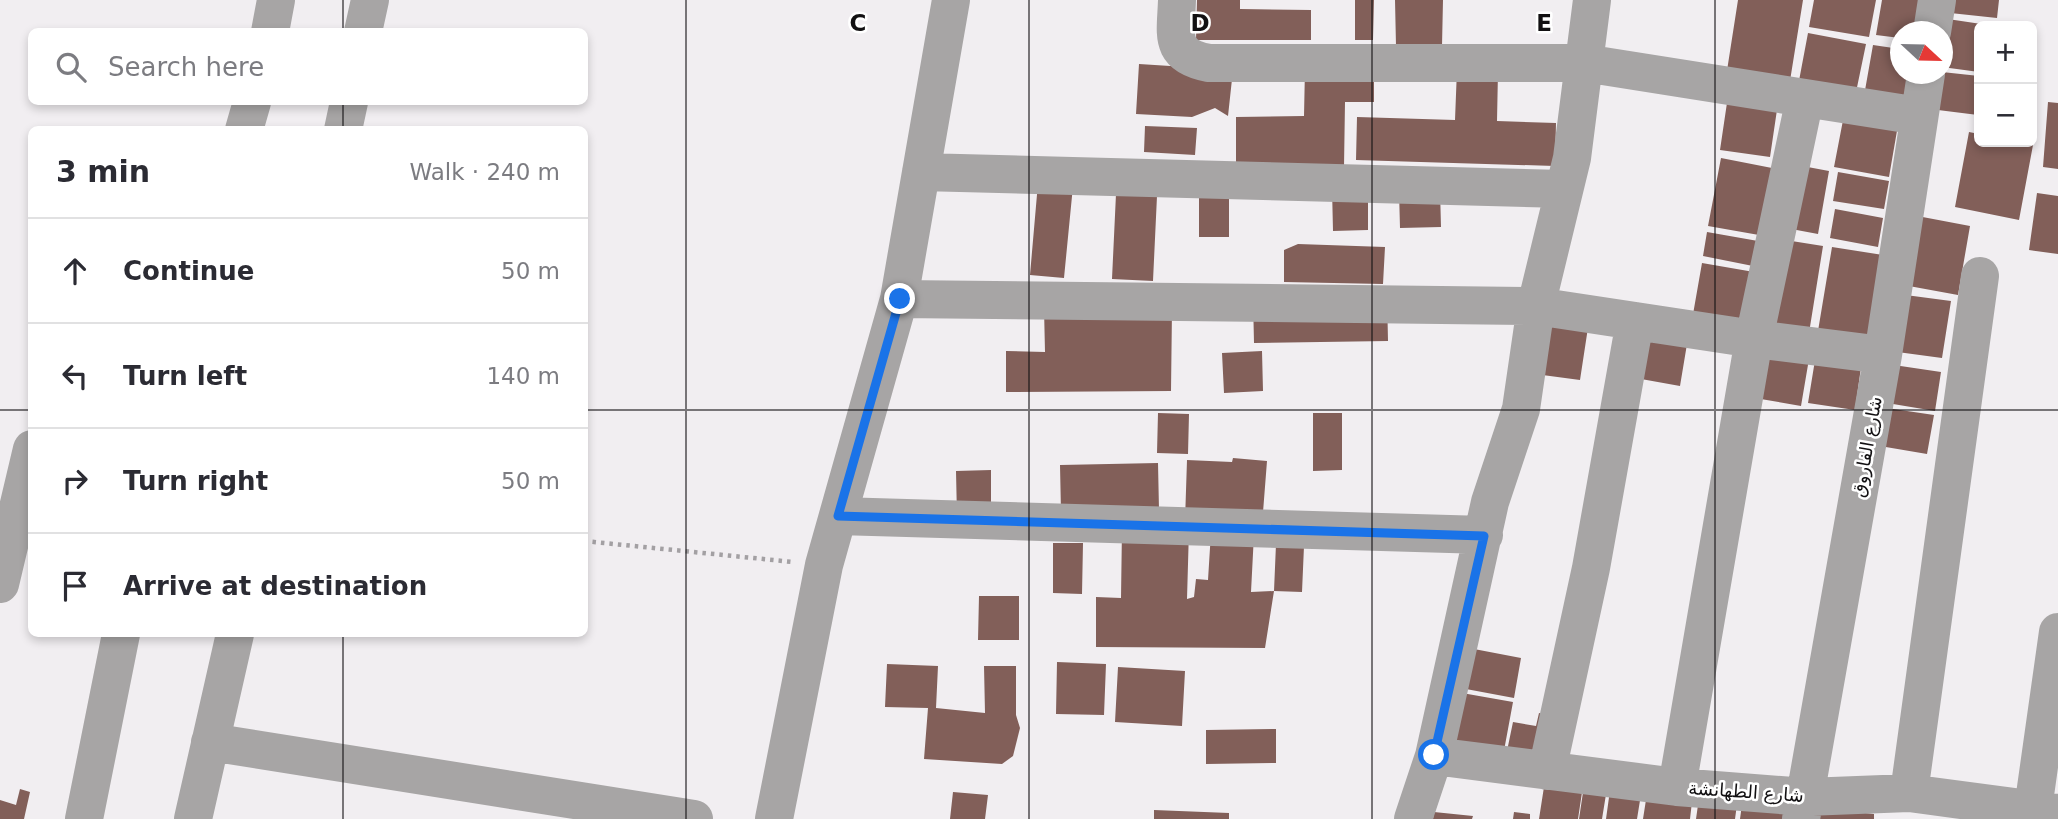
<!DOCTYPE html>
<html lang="en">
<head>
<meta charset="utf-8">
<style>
	body { margin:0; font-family:"DejaVu Sans","Noto Naskh Arabic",sans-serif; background:#f2f2f3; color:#2b2b33 }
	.controls { position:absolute; right:21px; top:21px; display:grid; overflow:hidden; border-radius:10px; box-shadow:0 4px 10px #0003 }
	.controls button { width:63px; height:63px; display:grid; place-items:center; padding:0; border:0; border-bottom:2px solid #e1e1e2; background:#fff; color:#2b2b33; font:35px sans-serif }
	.compass { position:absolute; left:1890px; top:21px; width:63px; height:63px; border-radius:50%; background:#fff; box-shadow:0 4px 10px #0003; rotate:112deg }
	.stop { position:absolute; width:21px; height:21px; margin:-16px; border:5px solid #1a73e8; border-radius:50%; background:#fff }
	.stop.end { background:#1a73e8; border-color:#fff; box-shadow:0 2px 7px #0008 }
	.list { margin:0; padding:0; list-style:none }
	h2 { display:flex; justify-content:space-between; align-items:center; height:91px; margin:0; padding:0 28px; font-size:30px }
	h2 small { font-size:23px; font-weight:400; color:#7c7c81 }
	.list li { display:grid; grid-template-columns:46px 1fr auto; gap:21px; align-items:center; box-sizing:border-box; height:105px; padding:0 28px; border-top:2px solid #e1e1e2 }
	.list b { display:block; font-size:26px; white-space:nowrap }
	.list em { font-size:23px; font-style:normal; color:#7c7c81 }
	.icon { flex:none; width:38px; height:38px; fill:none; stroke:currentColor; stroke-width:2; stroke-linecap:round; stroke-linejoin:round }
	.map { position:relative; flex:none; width:2058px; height:819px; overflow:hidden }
	.search { position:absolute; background:#fff; box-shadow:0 4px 10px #0003; left:28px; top:28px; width:560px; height:77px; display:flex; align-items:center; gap:18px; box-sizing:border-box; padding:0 24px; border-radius:10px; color:#7c7c81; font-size:26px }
	.panel { position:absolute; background:#fff; box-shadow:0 4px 10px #0003; left:28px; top:126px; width:560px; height:511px; border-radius:10px }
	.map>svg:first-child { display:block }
	.building { fill:#825f59 }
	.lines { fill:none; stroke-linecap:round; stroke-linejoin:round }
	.path { stroke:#a3a0a3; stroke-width:4.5; stroke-dasharray:3.5 5; stroke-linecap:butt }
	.minor { stroke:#a7a5a5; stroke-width:38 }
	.route { stroke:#1a73e8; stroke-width:9 }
	.grid { fill:none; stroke:#121012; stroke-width:2; stroke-opacity:0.55 }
	.labels { text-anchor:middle; stroke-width:5; stroke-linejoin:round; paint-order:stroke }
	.street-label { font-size:18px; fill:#121012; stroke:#fff }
	.grid-label { font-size:23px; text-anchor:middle; font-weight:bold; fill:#121012; stroke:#fff; stroke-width:5; stroke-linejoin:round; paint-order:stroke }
</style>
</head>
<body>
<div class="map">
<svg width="2058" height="819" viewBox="0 0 2058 819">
	<rect width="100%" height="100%" fill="#f1eef1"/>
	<path class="building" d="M1197,0h43v9l71,1v30h-115z
		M1355,0h19l-1,40h-18z
		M1395,0h48l-1,46h-46z
		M1738,0h65l-14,87 -63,-10z
		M1814,0h62l-7,37 -60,-10z
		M1882,0h45l-5,32h-22v6l-24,-3z
		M1942,0h57l-2,18 -56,-6z
		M1941,18l47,7 -9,1v46l-37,-5z
		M1808,33l58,11 -11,53 -57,-11z
		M1873,45l27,4v25h11l-5,29 -42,-7z
		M1139,64l94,6 -5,46 -13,-8 -23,9 -56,-3z
		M1305,68l69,1v33h-29l-1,65 -108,-1v-49l68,-1z
		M1457,69l41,2 -1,50 59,2 -1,43 -199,-6 1,-43 98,3z
		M1942,72l37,4 -1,39 -48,-6z
		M1728,96l50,7 -8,54 -50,-7z
		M2048,102l10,1v66l-15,-2z
		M1844,115l54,10 -9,52 -55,-10z
		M1145,126l52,2 -2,27 -51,-3z
		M1969,132l10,2v8h40l14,3 -14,75 -64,-13z
		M1721,158l51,10 -13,67 -51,-9z
		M1797,165l32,6 -11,63 -32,-6z
		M1838,172l51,9 -5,28 -51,-8z
		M1038,183l35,3 -9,92 -34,-3z
		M1332,188h36v42l-35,1z
		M1440,190l1,37 -41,1 -1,-37z
		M1199,193h30v44h-30z
		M2037,193l21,3v58l-29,-4z
		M1116,194l41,2 -4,85 -41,-2z
		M1835,209l48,9 -5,29 -48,-9z
		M1912,215l58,11 -12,69 -60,-11z
		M1707,232l51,9 -5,25 -50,-10z
		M1779,239l44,7 -14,87 -44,-7z
		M1298,244l87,3 -2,37 -99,-2v-32z
		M1832,247l51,8 -16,90 -50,-8z
		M1702,263l52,9 -10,57 -52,-9z
		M1898,294l53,7 -9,57 -52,-7z
		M1387,295l1,46 -134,2 -1,-44z
		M1044,308l128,1 -1,82 -165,1v-41l39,1z
		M1543,315l46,6 -9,59 -45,-6z
		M1639,330l49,8 -8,48 -50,-9z
		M1758,344l52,9 -9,53 -52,-9z
		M1262,351l1,40 -39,2 -2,-40z
		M1816,354l46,6 -7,50 -47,-7z
		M1887,364l54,8 -6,39 -54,-9z
		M1880,407l54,8 -7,39 -53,-9z
		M1158,413l31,1 -1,40 -31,-1z
		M1313,413h29v57l-29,1z
		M1233,458l34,3 -5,64 -77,-4 2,-61 45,2z
		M1158,463l1,47 -98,2 -1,-47z
		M991,470v46l-34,1 -1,-46z
		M1122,528l67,1 -2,70 7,-2 2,-18 12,1 3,-48 43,2 -3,58 23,-1 -9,57 -169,-1v-50l25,1z
		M1053,543h30l-1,51 -29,-1z
		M1276,544l28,2 -2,46 -28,-1z
		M979,596h40v44h-41z
		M1474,649l47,9 -7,40 -48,-9z
		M1057,662l49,2 -2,51 -48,-1z
		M887,664l51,2 -2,42 49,5 -1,-47h32v49l4,13 -7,28 -11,8 -78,-5 4,-51 -43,-1z
		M1118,667l67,4 -3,55 -67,-4z
		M1462,693l51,9 -10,54 -50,-8z
		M1539,713l18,4 -8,42 -42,-8 6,-29 23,4z
		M1276,729v34l-70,1v-34z
		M1546,774l38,5 -6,40h-39z
		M1585,779l23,3 -6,37h-23z
		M1611,783l31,5 -5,31h-31z
		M1648,787l45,6 -3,26h-47z
		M20,789l10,3 -6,27h-24v-19l16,5z
		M1700,791l38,6 -3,22h-39z
		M953,792l35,3 -3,24h-35z
		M1743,797l56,22h-59z
		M1814,807l60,7v5h-61z
		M1154,810l75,3v6h-75z
		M1434,812l39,4 -1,3h-39z
		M1514,812l16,2v5h-17z"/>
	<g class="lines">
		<path class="path" d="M584,541l209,21"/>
		<path class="minor" d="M1177,0c-1,35 -9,55 32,63h375l335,53
			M270,32l6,-32
			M363,32l7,-32
			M1932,32l5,-32
			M244,130l8,-28
			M343,130l6,-28
			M921,172l643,17
			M899,299l637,7 218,33 129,16
			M838,516l646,19
			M0,584l32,-135
			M210,742l484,77
			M1434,756l243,31 129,10 103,-4 149,20
			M1547,771l44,-203 44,-247
			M1677,787l77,-448 51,-241
			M1909,793l71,-517
			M2033,809l25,-177
			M84,819l37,-185
			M193,819l42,-185
			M774,819l50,-254 75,-266 52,-299
			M1413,819l21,-63 56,-254 31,-93 15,-103 36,-148 20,-158
			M1801,819l82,-464 43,-281"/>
	</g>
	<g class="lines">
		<path class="route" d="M900,299l-62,217 646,20 -50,219"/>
	</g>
	<path class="grid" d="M343,0v32M686,0v819M1029,0v819M1372,0v819M1715,0v819M343,102v28M0,410h32M584,410h1474M343,634v185"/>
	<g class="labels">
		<g class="street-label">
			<text transform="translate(1867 447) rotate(-80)" y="6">شارع الفاروق</text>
			<text transform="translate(1746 792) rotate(4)" y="6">شارع الطهانشة</text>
		</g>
	</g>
	<g class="grid-label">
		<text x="858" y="31">C</text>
		<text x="1200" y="31">D</text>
		<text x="1544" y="31">E</text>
	</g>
</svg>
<div class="controls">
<button>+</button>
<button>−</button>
</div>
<svg class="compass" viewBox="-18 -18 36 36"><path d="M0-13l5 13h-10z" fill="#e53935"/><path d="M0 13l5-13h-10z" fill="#7c7c81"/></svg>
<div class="stop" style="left:1434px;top:755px"></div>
<div class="stop end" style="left:900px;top:299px"></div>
<div class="search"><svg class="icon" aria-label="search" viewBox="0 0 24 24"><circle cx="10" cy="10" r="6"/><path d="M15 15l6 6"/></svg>Search here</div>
<section class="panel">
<h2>3 min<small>Walk · 240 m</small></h2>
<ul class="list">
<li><svg class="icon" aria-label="ahead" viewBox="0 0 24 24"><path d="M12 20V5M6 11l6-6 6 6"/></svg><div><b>Continue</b></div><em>50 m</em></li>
<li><svg class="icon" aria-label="left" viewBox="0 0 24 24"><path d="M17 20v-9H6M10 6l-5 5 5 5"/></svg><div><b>Turn left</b></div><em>140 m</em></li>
<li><svg class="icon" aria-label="right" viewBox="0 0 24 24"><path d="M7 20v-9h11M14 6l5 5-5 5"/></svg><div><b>Turn right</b></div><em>50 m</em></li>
<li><svg class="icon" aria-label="arrive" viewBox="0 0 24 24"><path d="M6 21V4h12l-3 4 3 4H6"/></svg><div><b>Arrive at destination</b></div></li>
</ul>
</section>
</div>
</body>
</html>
